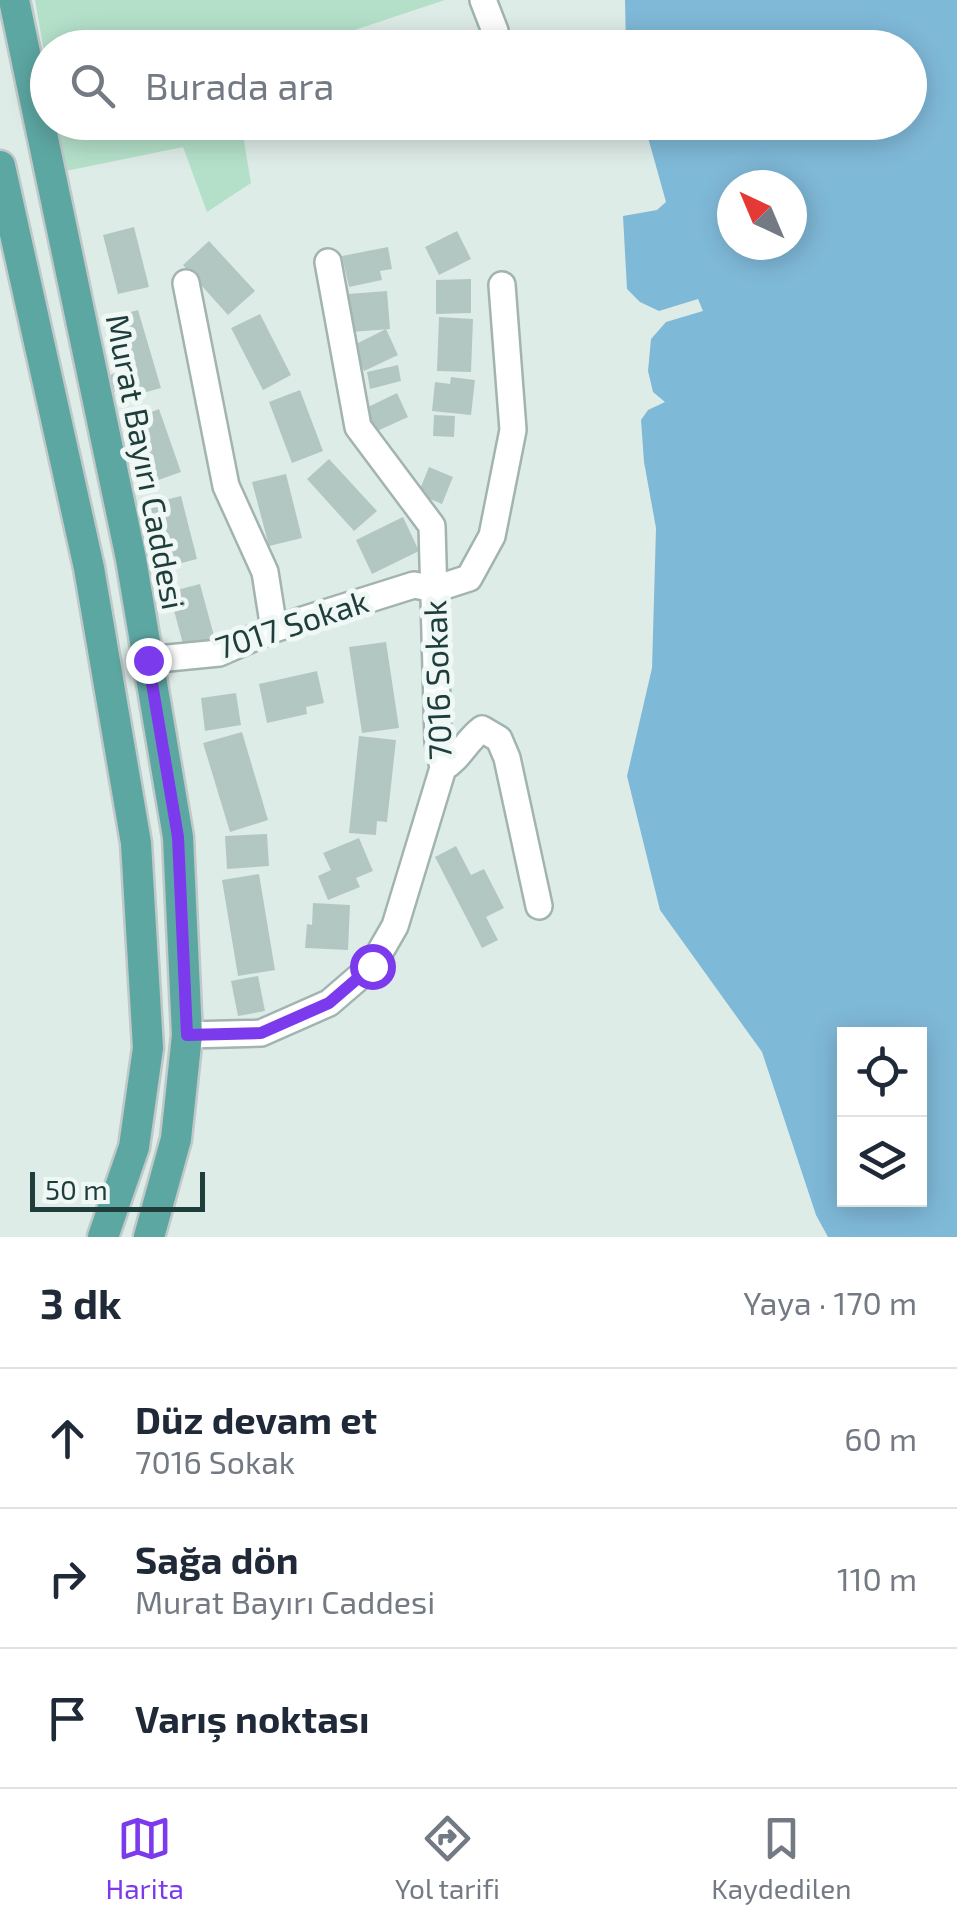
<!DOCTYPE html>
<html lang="tr">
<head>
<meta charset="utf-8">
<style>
	body { margin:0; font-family:"Exo 2",sans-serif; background:#f2f2f3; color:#1f2937 }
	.controls { position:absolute; right:30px; bottom:30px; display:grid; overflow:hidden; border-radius:0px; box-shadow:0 5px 25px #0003 }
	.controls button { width:90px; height:90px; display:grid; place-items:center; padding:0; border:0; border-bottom:2px solid #e0e1e3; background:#fff; color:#1f2937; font:50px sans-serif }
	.compass { position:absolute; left:717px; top:170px; width:90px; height:90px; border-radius:50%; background:#fff; box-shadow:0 5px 25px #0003; rotate:316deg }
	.scale { position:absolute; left:30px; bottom:25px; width:175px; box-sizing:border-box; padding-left:10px; border:5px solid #1e3d3b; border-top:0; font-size:28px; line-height:35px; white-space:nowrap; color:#1e3d3b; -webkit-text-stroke:8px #eff8f5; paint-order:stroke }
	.stop { position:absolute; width:30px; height:30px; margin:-22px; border:8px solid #7c3aed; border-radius:50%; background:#fff }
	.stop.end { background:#7c3aed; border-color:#fff; box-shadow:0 2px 10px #0008 }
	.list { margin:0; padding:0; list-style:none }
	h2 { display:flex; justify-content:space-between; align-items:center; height:130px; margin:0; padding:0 40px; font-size:42px }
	h2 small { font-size:32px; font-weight:400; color:#747a83 }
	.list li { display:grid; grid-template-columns:65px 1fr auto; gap:30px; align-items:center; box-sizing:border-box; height:140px; padding:0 40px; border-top:2px solid #e0e1e3 }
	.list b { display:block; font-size:38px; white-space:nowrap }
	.list p { margin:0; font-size:32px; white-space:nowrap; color:#747a83 }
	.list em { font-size:32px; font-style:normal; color:#747a83 }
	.icon { flex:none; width:55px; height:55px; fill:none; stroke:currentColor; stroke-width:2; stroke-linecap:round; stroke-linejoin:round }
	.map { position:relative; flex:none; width:957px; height:1237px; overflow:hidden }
	.search { position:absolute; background:#fff; box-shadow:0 5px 25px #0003; left:30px; right:30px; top:30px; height:110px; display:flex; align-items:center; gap:25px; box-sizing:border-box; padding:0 35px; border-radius:55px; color:#747a83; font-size:38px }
	.sheet { height:550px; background:#fff }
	nav { display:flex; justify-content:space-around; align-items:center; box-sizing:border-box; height:140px; border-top:2px solid #e0e1e3; background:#fff; font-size:28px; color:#747a83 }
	nav a { display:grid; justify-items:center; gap:5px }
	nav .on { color:#7c3aed }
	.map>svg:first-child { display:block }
	.green { fill:#b4e0c9 }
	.water { fill:#7fb9d8; fill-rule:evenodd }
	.building { fill:#b3c7c2 }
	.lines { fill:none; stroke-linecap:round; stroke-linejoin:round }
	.street-casing { stroke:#a1b4b1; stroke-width:30 }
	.primary-casing { stroke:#c0c9c8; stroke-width:35 }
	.street { stroke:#fff; stroke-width:25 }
	.primary { stroke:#5da7a3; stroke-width:30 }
	.route { stroke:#7c3aed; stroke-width:12 }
	.labels { text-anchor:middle; stroke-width:10; stroke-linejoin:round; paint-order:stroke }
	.street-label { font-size:32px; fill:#1e3d3b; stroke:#eff8f5 }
</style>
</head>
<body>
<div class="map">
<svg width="957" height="1237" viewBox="0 0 957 1237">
	<rect width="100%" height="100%" fill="#deece8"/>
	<path class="green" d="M35,0h410l-142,47 -255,1 -1,21z
		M57,123h184l10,60 -44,29 -24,-65 -117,24z"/>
	<path class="water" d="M625,0h332v1237h-129l-12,-22 -54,-163 -102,-142 -33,-134 25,-108 4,-140 -12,-66 -3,-42 7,-10 17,-8 -12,-10 -5,-21 3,-32 15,-17 37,-11 -5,-12 -39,12 -19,-9 -13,-13 -4,-73 34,-6 9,-8 -22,-79 266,-1v-74l-284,-1zM732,185h60v60h-60zM844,1034h76v166h-76z"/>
	<path class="building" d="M134,227l15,60 -31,7 -15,-59z
		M457,231l14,28 -32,16 -14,-28z
		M209,241l46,50 -27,24 -45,-50z
		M388,247l4,22 -12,2 2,9 -33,7 -7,-31z
		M471,279v34l-35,1v-34z
		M387,291l3,38 -39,3 -3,-38z
		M138,310l23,78 -33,9 -2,-8 -12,3 -4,-17 14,-5 -15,-52z
		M260,314l31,61 -28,15 -32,-62z
		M439,317l34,2 -2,53 -34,-1z
		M386,329l12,26 -34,16 -12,-25z
		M398,365l3,16 -31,8 -3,-17z
		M451,377l24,3 -4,35 -39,-4 3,-29 15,2z
		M300,390l23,61 -31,12 -23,-61z
		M397,393l11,24 -33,15 -11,-23z
		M159,409l22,63 -31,11 -21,-62z
		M434,415l21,1 -1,21 -21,-1z
		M329,459l48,52 -23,20 -47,-52z
		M429,467l24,10 -11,27 -24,-10z
		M286,474l16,64 -33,8 -17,-64z
		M181,496l16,63 -31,8 -16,-63z
		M403,517l16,34 -47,23 -16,-34z
		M200,584l17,63 -31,8 -17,-63z
		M386,642l13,86 -37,5 -13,-86z
		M317,671l7,32 -18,4 1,7 -40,9 -8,-39z
		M236,693l5,32 -36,6 -4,-33z
		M242,732l26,88 -38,12 -27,-89z
		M359,736l37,4 -9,82 -10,-1 -1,14 -27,-2z
		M267,834l2,32 -42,3 -2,-33z
		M359,838l14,33 -17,7 4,9 -32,13 -10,-24 13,-6 -8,-17z
		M456,846l15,29 13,-6 20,39 -18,9 12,23 -16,8 -47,-91z
		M259,874l16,96 -37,6 -16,-96z
		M313,903l37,2 -2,45 -43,-2 2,-24 5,1z
		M258,976l7,35 -27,5 -7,-35z"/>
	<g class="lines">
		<defs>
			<path id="street" d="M483,0l12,31
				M186,283l40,203 39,86 9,57
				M148,660l71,-7 55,-24 140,-44 21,4 34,-11 23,-42 21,-106 -11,-145
				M443,768c17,-10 23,-27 39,-39l17,10 8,19 32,148
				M187,1035l74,-2 68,-30 43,-37 23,-40 48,-158 -5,-26 -6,-216 -74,-99 -30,-165"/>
			<path id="primary" d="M14,0l117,559 47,278 9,198 -11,104 -27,98
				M0,166l89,402 47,275 12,205 -14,99 -31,90"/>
		</defs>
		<use href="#street" class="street-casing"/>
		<use href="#primary" class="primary-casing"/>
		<use href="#street" class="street"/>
		<use href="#primary" class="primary"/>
	</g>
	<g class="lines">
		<path class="route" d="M148,660l30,177 9,198 74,-2 68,-30 43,-37"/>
	</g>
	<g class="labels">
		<g class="street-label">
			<text transform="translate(145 462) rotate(79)" y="11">Murat Bayırı Caddesi</text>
			<text transform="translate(292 625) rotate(-18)" y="11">7017 Sokak</text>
			<text transform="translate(438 680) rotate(-92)" y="11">7016 Sokak</text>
		</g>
	</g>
</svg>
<div class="controls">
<button><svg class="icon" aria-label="locate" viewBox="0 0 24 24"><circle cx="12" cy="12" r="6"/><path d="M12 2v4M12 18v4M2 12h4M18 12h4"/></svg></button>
<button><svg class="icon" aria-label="layers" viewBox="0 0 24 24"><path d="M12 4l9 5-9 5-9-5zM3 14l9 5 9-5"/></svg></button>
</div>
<svg class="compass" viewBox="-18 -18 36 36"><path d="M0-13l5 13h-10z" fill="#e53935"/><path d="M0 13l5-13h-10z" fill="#747a83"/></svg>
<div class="scale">50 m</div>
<div class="stop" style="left:372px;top:966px"></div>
<div class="stop end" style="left:148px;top:660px"></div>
<div class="search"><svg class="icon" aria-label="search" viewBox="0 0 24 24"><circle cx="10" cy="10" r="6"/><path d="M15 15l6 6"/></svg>Burada ara</div>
</div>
<section class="sheet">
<h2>3 dk<small>Yaya · 170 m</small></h2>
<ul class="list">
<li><svg class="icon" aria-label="ahead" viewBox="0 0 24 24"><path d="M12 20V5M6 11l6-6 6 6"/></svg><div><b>Düz devam et</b><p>7016 Sokak</p></div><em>60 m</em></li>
<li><svg class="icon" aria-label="right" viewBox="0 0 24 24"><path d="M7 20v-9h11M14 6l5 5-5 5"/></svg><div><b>Sağa dön</b><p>Murat Bayırı Caddesi</p></div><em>110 m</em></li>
<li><svg class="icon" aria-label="arrive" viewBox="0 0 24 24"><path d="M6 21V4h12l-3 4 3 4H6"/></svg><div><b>Varış noktası</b></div></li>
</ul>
</section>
<nav>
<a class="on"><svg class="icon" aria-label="map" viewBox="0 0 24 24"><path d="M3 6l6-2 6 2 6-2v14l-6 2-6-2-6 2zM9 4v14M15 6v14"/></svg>Harita</a>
<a><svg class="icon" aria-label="directions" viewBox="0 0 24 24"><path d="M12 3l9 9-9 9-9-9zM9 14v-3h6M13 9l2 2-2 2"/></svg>Yol tarifi</a>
<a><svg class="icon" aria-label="saved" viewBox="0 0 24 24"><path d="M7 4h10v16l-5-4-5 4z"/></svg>Kaydedilen</a>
</nav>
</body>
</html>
